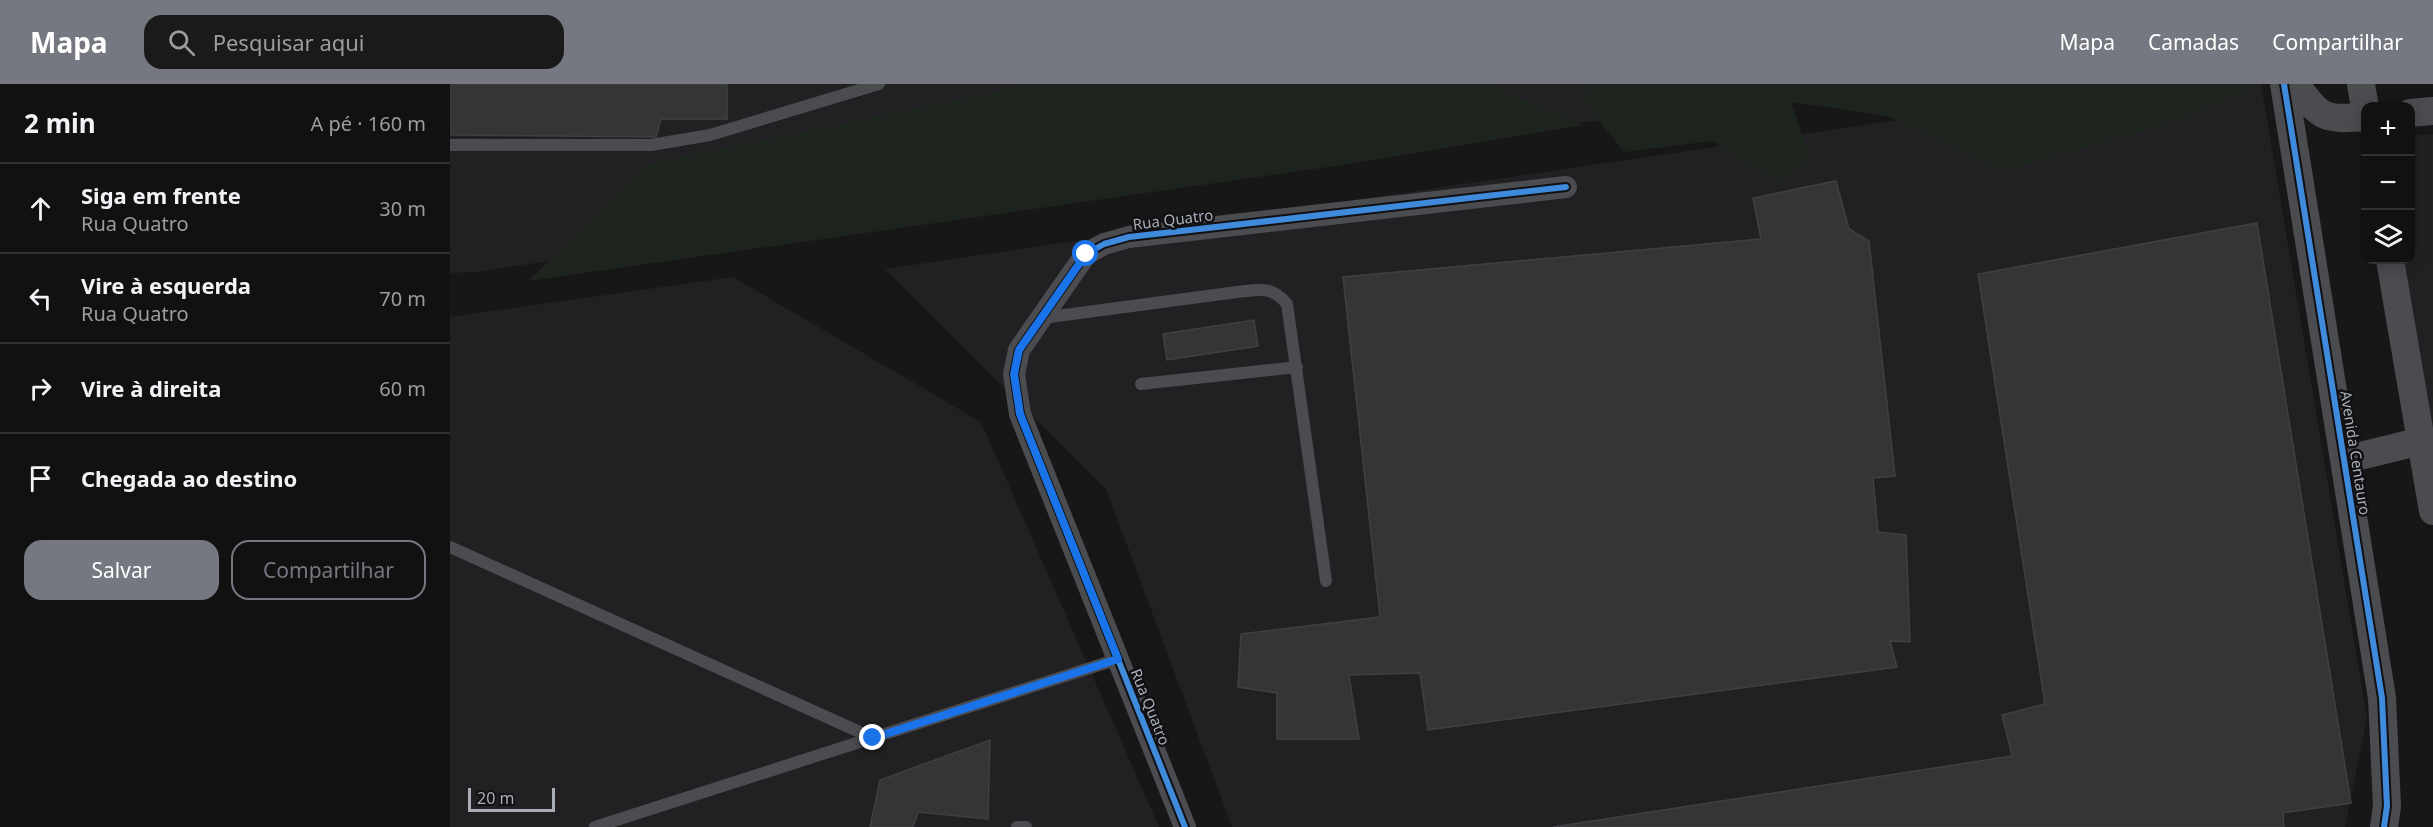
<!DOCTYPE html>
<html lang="pt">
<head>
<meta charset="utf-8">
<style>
	body { margin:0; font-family:"Noto Sans",sans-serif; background:#1a1a1a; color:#f1f3f6 }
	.controls { position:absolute; right:18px; top:18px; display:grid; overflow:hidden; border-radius:12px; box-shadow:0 3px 15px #0003 }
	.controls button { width:54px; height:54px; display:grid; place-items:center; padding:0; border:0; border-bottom:2px solid #303131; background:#111; color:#f1f3f6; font:30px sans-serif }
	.scale { position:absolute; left:18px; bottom:15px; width:87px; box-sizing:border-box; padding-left:6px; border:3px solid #a8adb8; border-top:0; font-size:16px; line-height:21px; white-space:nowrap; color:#a8adb8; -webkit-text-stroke:4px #111113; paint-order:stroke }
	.stop { position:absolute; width:18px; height:18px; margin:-14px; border:4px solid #1a73e8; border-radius:50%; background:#fff }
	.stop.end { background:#1a73e8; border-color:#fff; box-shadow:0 2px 6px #0008 }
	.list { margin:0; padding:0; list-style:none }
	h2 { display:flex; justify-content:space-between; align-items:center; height:78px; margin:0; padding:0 24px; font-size:26px }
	h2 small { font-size:20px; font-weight:400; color:#9c9d9f }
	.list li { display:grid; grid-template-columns:39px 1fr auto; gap:18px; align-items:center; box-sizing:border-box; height:90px; padding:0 24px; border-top:2px solid #303131 }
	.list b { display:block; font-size:22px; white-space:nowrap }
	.list p { margin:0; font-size:20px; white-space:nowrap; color:#9c9d9f }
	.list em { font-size:20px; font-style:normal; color:#9c9d9f }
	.actions { display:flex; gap:12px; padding:18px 24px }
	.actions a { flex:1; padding:14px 0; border:2px solid #757880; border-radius:18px; text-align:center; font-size:21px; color:#757880 }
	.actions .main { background:#757880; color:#fff }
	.icon { flex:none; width:33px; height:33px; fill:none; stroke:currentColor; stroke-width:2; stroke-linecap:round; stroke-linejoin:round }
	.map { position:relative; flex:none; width:1983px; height:743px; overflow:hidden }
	header { display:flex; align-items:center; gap:36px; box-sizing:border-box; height:84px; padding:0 30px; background:#757880; color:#fff }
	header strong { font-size:28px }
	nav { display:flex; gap:33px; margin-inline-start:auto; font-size:21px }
	.search { width:420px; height:54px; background:#1a1a1a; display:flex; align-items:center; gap:15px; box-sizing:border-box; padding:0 21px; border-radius:18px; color:#9c9d9f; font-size:22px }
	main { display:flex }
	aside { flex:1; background:#111 }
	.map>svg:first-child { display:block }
	.built { fill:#212123 }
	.green { fill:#1d241e }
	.building { fill:#353536; stroke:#3f4043; stroke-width:1.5 }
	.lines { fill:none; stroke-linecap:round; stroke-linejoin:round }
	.service { stroke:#4b4c50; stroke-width:12 }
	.minor { stroke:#4b4c50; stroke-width:22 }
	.tertiary { stroke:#4b4c50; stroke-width:28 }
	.cycleway-casing { stroke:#111113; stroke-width:10 }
	.cycleway { stroke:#408adc; stroke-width:6 }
	.route { stroke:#1a73e8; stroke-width:8 }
	.labels { text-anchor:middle; stroke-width:5; stroke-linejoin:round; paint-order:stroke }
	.street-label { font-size:15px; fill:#a8adb8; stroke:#111113 }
</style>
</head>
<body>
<header>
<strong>Mapa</strong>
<div class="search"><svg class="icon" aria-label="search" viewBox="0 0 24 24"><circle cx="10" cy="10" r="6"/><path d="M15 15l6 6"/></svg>Pesquisar aqui</div>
<nav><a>Mapa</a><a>Camadas</a><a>Compartilhar</a></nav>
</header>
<main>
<aside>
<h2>2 min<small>A pé · 160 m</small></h2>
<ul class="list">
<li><svg class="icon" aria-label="ahead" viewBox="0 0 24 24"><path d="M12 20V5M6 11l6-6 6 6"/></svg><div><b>Siga em frente</b><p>Rua Quatro</p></div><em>30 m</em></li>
<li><svg class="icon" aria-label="left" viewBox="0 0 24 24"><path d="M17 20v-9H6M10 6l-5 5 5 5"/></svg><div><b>Vire à esquerda</b><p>Rua Quatro</p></div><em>70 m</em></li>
<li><svg class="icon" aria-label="right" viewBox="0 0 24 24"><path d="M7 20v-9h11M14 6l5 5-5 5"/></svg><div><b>Vire à direita</b></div><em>60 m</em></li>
<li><svg class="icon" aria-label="arrive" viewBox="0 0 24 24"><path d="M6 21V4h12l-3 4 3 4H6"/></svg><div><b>Chegada ao destino</b></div></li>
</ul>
<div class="actions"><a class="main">Salvar</a><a>Compartilhar</a></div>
</aside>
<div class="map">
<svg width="1983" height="743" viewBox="0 0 1983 743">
	<rect width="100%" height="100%" fill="#171717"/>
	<path class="built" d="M0,0h1513l-743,75 -743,113 -27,1z
		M1693,0h118l106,634 -22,109h-1113l-126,-338 -221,-220z
		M1983,50v296l-37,-170h14l1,-124z
		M283,193l248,145 178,405h-709v-510z"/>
	<path class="green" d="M582,0h454l98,41 -235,39 -821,117 121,-117z
		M1142,0h661l1,3 -76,34 -175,50 -116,-55 -96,-14 20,60 -34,19 -65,-40 -88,11 -42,-53z"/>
	<path class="building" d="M0,0h277v35h-66l-5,18 -206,-2z
		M1386,97l13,48 20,12 26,235 -22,2 5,54 28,3 4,107 -20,-1 7,26 -469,63 -8,-57 -71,2 10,64h-82v-46l-39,-6 3,-53 139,-17 -37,-340 418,-38 -8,-41z
		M1807,139l94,580 -68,10 1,14h-731l459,-71 -10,-41 43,-11 -67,-430z
		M804,236l4,26 -91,14 -4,-26z
		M540,656l-2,79 -70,-7 -5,15h-43l10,-47z"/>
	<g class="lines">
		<path class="service" d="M0,61h201l59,-10 169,-51
			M592,234l195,-26c22,-2 34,-7 50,12l39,277
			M691,300l156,-17
			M0,463l423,191
			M145,743l523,-168
			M567,743h9"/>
		<path class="minor" d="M735,743l-165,-413 -6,-40 5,-24 67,-96 18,-10 25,-7 437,-50"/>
		<path class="tertiary" d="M1834,0l98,614 5,108 -3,21
			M1845,0c27,34 26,36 71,33
			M1911,0l5,30
			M1960,29l23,-2
			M1940,176l43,251
			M1894,376l77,-19"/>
		<defs>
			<path id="cycleway" d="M1834,0l98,614 5,108 -3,21
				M735,743l-165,-413 -6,-40 5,-24 67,-96 18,-10 25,-7 437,-50"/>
		</defs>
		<use href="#cycleway" class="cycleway-casing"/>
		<use href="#cycleway" class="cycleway"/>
	</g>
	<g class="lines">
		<path class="route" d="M423,654l245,-79 -98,-245 -6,-40 5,-24 67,-96"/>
	</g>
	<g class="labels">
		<g class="street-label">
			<text transform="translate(723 136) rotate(-7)" y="5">Rua Quatro</text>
			<text transform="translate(1905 369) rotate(81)" y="5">Avenida Centauro</text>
			<text transform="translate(700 623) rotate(68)" y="5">Rua Quatro</text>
		</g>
	</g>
</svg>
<div class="controls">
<button>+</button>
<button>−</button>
<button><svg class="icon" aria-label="layers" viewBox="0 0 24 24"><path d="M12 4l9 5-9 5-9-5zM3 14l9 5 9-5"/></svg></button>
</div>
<div class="scale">20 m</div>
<div class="stop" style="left:636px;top:170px"></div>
<div class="stop end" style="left:423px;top:654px"></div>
</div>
</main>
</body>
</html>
